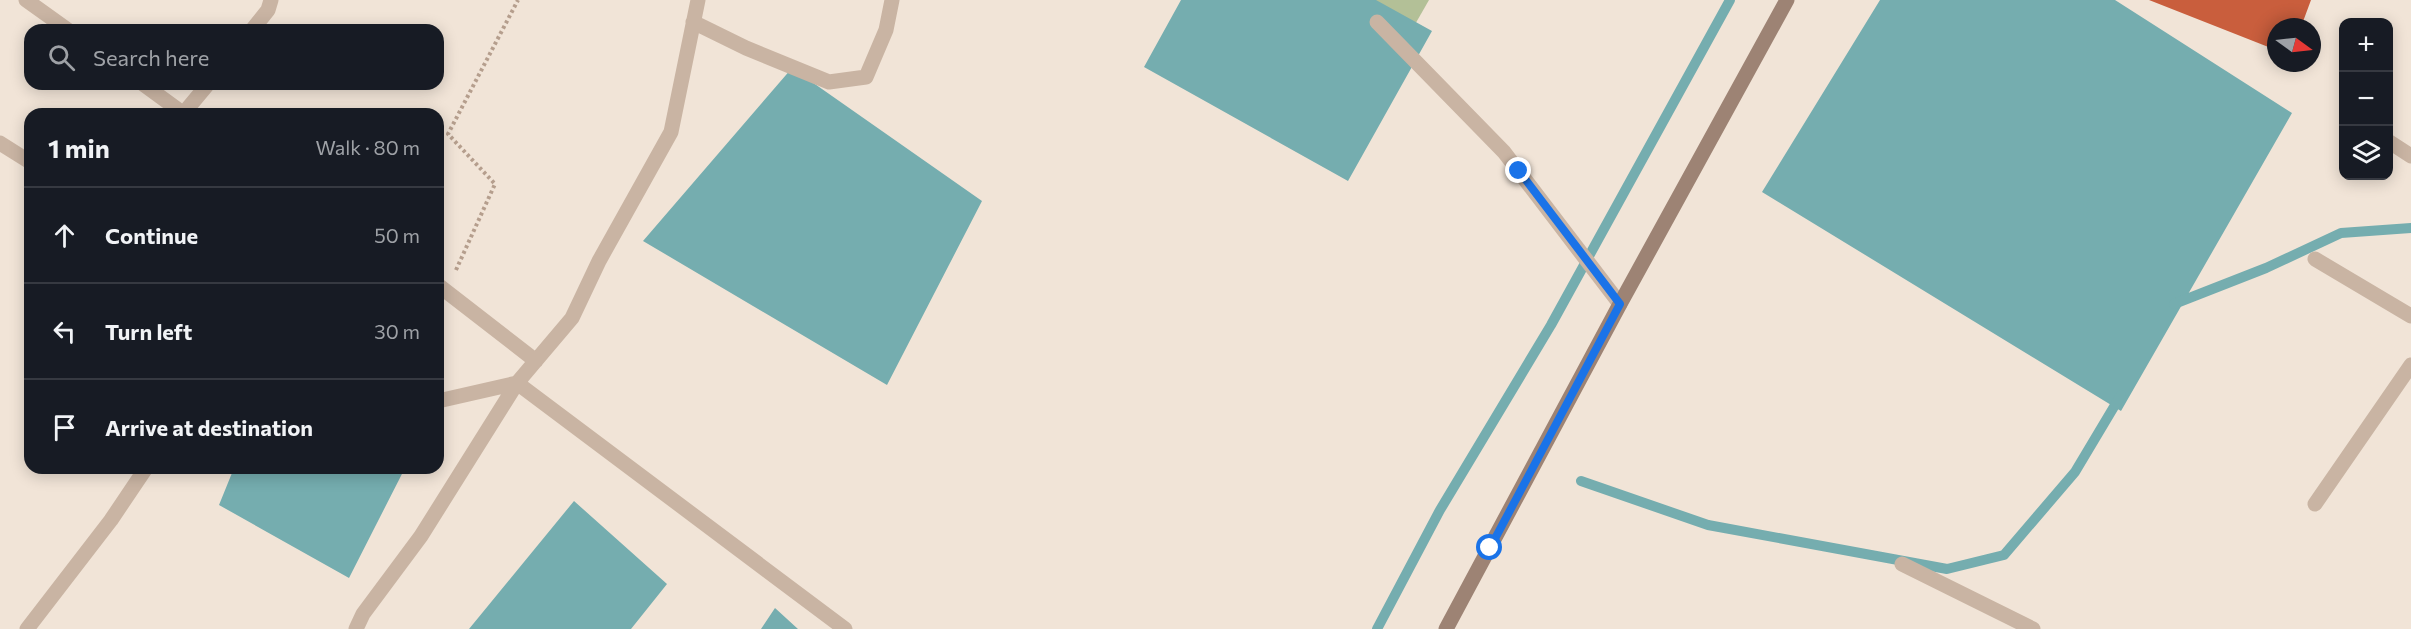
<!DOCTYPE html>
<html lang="en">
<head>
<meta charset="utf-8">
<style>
	body { margin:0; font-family:Commissioner,sans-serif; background:#242831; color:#f1f3f6 }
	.controls { position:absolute; right:18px; top:18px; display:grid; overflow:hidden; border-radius:12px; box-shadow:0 3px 15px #0003 }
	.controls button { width:54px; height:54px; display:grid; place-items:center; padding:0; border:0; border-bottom:2px solid #363941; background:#171b24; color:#f1f3f6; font:30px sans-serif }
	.compass { position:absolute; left:2267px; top:18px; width:54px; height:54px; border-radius:50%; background:#171b24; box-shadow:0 3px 15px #0003; rotate:105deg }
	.stop { position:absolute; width:18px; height:18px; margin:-14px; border:4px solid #1a73e8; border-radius:50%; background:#fff }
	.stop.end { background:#1a73e8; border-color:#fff; box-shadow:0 2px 6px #0008 }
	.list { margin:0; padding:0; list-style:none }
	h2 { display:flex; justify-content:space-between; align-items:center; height:78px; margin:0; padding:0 24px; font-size:26px }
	h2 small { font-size:20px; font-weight:400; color:#9ea1a6 }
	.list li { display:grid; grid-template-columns:39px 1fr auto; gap:18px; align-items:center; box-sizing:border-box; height:96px; padding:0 24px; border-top:2px solid #363941 }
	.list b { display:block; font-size:22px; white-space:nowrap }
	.list em { font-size:20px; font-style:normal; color:#9ea1a6 }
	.icon { flex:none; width:33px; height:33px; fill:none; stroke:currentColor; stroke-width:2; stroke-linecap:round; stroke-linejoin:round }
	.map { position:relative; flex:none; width:2411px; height:629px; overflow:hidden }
	.search { position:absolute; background:#171b24; box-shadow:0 3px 15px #0003; left:24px; top:24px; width:420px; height:66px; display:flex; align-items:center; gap:15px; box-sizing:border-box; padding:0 21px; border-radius:18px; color:#9ea1a6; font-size:22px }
	.panel { position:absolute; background:#171b24; box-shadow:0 3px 15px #0003; left:24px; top:108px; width:420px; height:366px; border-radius:18px }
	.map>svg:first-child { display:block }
	.green { fill:#b3c097 }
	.water { fill:#75adaf }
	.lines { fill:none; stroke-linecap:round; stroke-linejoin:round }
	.stream { stroke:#75adaf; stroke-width:10 }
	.building { fill:#c95e3d }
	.path { stroke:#b59e8d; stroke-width:4; stroke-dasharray:3 3; stroke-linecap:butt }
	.street { stroke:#c9b4a3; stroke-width:15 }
	.secondary { stroke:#9d8374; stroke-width:15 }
	.route { stroke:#1a73e8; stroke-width:8 }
</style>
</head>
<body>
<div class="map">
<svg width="2411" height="629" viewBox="0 0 2411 629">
	<rect width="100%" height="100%" fill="#f1e4d7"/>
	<path class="green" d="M1302,0h127l-31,54z"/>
	<path class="water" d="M1181,0h195l56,31 -84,150 -204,-114z
		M1880,0h235l177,113 -171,298 -359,-219z
		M792,68l190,133 -95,184 -244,-144z
		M234,468h171l-56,110 -130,-73z
		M574,501l93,83 -36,45h-162z
		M775,608l23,21h-37z"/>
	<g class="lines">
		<path class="stream" d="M2174,304l92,-36 75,-35 70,-5
			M1581,481l127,44 239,44 57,-14 71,-83 46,-77
			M1377,629l63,-119 111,-185 179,-325"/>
	</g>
	<path class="building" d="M2149,0h162l-10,27h-25v23z"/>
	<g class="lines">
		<path class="path" d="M456,270l39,-86 -47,-50 70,-134"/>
		<path class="street" d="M26,0l42,30
			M693,22l53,26 83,34 37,-5 20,-47 6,-30
			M1377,22l127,130 116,152
			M252,30l16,-20 3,-10
			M143,84l41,30
			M183,114l25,-30
			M2388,141l23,15
			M0,143l30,19
			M2315,259l96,57
			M438,285l98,76
			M438,401l79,-18 328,246
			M2315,504l96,-139
			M1902,564l131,65
			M27,629l84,-109 35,-52
			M356,629l7,-15 58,-78 96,-153 55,-65 27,-57 72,-129 27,-132"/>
		<path class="secondary" d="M1446,629l174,-325 167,-304"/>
	</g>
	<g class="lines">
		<path class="route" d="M1490,548l130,-244 -101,-133"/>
	</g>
</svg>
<div class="controls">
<button>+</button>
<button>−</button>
<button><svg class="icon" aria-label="layers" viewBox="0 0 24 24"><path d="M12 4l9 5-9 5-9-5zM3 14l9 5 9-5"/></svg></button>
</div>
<svg class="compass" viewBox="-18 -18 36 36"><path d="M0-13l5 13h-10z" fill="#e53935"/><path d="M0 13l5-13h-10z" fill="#9ea1a6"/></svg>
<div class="stop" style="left:1490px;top:548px"></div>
<div class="stop end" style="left:1519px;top:171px"></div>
<div class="search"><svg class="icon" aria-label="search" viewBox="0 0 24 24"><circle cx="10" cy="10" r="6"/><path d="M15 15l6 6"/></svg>Search here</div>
<section class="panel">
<h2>1 min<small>Walk · 80 m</small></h2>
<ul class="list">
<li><svg class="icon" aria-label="ahead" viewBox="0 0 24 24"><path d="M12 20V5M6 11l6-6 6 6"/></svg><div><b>Continue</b></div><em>50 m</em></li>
<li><svg class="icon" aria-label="left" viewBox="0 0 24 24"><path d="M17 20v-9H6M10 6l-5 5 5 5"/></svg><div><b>Turn left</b></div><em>30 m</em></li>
<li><svg class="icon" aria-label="arrive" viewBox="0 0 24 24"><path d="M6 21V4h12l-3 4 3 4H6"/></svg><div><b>Arrive at destination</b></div></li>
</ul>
</section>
</div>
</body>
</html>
